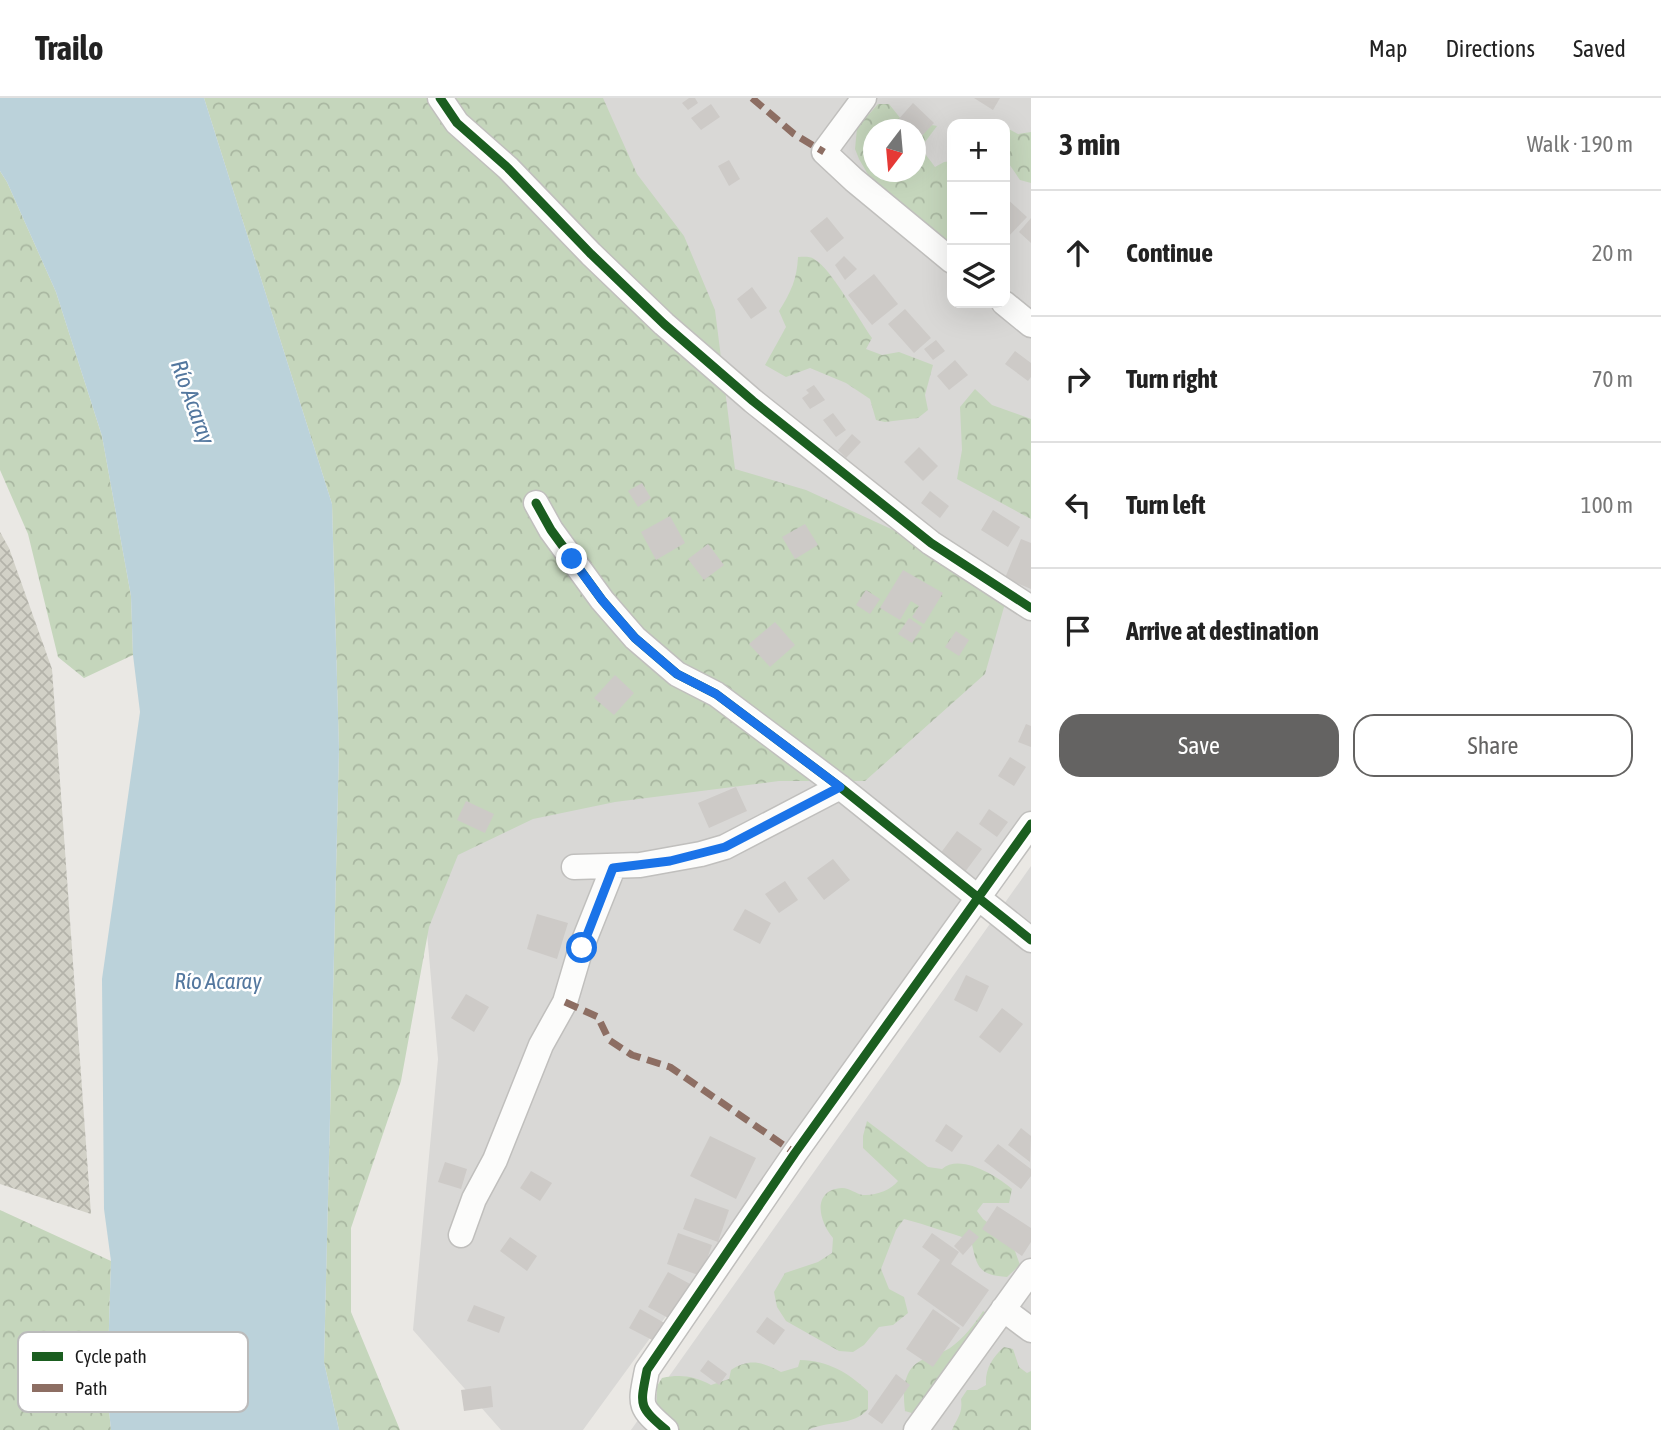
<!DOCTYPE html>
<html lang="en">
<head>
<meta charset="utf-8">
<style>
	body { margin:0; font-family:"Asap Condensed",sans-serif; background:#f6f6f6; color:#222 }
	.controls { position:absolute; right:21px; top:21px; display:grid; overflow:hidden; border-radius:14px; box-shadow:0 7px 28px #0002 }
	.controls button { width:63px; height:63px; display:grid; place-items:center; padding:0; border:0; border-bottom:2px solid #e0e0e0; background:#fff; color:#222; font:35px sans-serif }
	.compass { position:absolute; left:863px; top:21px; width:63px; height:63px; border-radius:50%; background:#fff; box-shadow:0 7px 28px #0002; rotate:196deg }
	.stop { position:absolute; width:21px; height:21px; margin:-16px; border:5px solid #1a73e8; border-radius:50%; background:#fff }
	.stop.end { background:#1a73e8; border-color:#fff; box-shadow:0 2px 7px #0008 }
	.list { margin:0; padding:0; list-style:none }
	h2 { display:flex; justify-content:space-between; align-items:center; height:91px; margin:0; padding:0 28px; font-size:30px }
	h2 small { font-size:23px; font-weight:400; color:#767676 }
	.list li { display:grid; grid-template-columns:46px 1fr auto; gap:21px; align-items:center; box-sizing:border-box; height:126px; padding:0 28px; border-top:2px solid #e0e0e0 }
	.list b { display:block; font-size:26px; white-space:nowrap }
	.list em { font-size:23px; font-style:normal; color:#767676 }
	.actions { display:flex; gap:14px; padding:21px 28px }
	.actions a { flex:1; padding:16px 0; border:2px solid #646362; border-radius:21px; text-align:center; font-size:24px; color:#646362 }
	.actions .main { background:#646362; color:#fff }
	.icon { flex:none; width:38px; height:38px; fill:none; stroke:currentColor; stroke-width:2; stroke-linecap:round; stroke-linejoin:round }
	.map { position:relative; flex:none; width:1031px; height:1332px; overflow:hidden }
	header { display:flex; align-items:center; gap:42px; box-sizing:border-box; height:98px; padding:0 35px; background:#fff; border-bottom:2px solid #e0e0e0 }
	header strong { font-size:33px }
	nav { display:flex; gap:38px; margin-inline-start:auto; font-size:24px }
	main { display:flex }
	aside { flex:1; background:#fff }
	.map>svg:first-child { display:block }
	.residential { fill:#d9d8d6; fill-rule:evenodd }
	.construction { fill:url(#construction-cross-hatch) }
	.forest { fill:url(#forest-crowns); fill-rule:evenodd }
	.water { fill:#bbd2da }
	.building { fill:#cdcac7 }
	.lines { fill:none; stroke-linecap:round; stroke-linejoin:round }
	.street-casing { stroke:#c0bfbd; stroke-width:27 }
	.street { stroke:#fcfcfb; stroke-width:24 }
	.quiet { stroke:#8d6e63; stroke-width:7; stroke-dasharray:14 7; stroke-linecap:butt }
	.cycleway-casing { stroke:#fff; stroke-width:13 }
	.cycleway { stroke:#1b5e20; stroke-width:9 }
	.route { stroke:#1a73e8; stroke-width:9 }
	.labels { text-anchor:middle; stroke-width:5; stroke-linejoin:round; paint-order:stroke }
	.water-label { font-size:23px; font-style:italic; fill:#54789f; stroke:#fff }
	.key { fill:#fff; stroke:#bbb; stroke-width:2 }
	.key-label { font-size:19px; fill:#1c1c1c }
</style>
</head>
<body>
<header>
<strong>Trailo</strong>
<nav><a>Map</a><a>Directions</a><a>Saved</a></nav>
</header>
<main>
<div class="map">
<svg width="1031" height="1332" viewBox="0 0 1031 1332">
	<defs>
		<pattern id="construction-cross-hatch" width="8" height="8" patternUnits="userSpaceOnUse" patternTransform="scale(1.75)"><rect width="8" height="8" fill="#d2d1c7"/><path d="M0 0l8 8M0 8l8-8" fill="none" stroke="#b4b3aa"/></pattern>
		<pattern id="forest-crowns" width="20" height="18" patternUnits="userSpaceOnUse" patternTransform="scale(1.75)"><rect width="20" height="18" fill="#c5d6bc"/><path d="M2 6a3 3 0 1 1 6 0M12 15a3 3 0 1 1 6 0" fill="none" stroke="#a9b7a1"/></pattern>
	</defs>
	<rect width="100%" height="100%" fill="#eae8e4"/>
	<path class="residential" d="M351,0h680v718l-448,614h-82l-88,-100 25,-271 -68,-782zM952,26h53v179h-53zM874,32h42v42h-42z
		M1031,768v564h-400z"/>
	<path class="construction" d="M0,434l9,16 43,121 39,545 -91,-30z"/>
	<path class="forest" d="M204,0h399l34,76 47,62 31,74 20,159 71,21 140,64 60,46 -21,74 -120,107h-86l-164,21 -82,17 -75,36 -29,72 -28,154 -50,147v84l49,118h-61l-15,-68 15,-613 -7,-245z
		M878,6h11l12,15 36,7 -12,16 -2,9 12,16 9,-5 8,-1v83l-16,9 -51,-49 -26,-45 -4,-10 2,-21zM874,32h42v42h-42z
		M1005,29l13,7 13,-2v51l-11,-3 -15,-22z
		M0,73l7,11 49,110 46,144 29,160 2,59 -49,23 -26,-21 -30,-123 -28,-64z
		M798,159c5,0 12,-1 16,2 17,9 45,61 58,79l-6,11 16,6 17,-3 34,13 -8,30 3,15 -10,8 -33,4 -9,-2 -6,-21 -24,-16 -36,-15 -24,9 -21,-12 21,-38 -7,-16c12,-19 18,-32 19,-54z
		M975,291l17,16 39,14v100l-74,-40 5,-29 -2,-43z
		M867,1023l61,46 14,2c18,-16 55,7 70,20l-3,14h-26l-6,8 6,8 28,21 9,25 -13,12c-30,-2 -30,-11 -36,-37 -22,-7 -44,-15 -67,-21l-8,11 -15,39 8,20 15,8 4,16 -15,12 -14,2 -15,18 -11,7 -14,-1 -53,-30 -9,-14 -3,-15 11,-19 33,-11 14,-9 1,-15c-14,-16 -22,-48 9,-50 8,0 14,6 21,7 12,1 28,-5 35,-14l-35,-33v-12z
		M0,1112l111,51 -4,129 4,40h-111z
		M983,1213l11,7 -9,22 -3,21 -33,43 -34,10 -10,-3c-2,-17 -3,-40 15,-50 9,-5 21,-7 30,-13 13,-9 25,-24 33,-37z
		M1004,1249l9,2 6,18 8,6 4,-2v59h-79c5,-12 11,-16 9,-31l6,-9h10l9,-5c-1,-16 6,-27 18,-38z
		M800,1262c29,1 47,12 68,31v18c-15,18 -40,11 -60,21h-152l1,-44 5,-8c19,-4 32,-2 49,7l18,-6 2,-9c19,-12 31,-8 50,2l17,-5z"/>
	<path class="water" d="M0,0h204l128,406 7,245 -15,613 15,68h-228l-4,-40 4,-129 -7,-52 -2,-230 38,-267 -7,-57 -2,-59 -29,-160 -46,-144 -49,-110 -7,-11z"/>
	<path class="building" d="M689,0h6l3,5 -10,7 -6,-7z
		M974,0h26l-7,12z
		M913,5l21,20 -16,17 -2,-10h-10l-9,-9z
		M711,6l9,13 -19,13 -10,-12z
		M729,62l11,19 -11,7 -11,-20z
		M1005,99l22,20 -22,23z
		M827,119l17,21 -17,14 -17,-21z
		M1031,120v25l-12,-11z
		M844,158l13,13 -12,11 -10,-15z
		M874,176l24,30 -26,21 -24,-30z
		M752,189l15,21 -16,11 -14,-20z
		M905,211l26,29 -17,15 -26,-29z
		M936,242l9,11 -12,9 -9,-11z
		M1015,253l16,12v14l-3,4 -23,-17z
		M955,262l13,15 -19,15 -12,-14z
		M814,287l11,15 -15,9 -8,-11 7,-5 -3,-3z
		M833,315l13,17 -10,7 -13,-17z
		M852,336l9,8 -15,16 -8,-8z
		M919,349l19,19 -15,15 -19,-19z
		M642,385l9,15 -13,9 -10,-16z
		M930,393l19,15 -9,12 -19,-15z
		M993,412l27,17 -12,20 -27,-17z
		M670,418l15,27 -29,17 -15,-28z
		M805,426l13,21 -23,14 -13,-22z
		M1021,441l10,4v46l-26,-11z
		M708,446l16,21 -20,15 -16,-21z
		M903,472l40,23 -19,31 -12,-7 7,-11 -8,-5 -11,19 -20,-12z
		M866,492l14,9 -10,15 -14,-9z
		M909,520l13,9 -10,16 -14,-9z
		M775,524l20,23 -25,22 -21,-23z
		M956,533l13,9 -10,16 -14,-9z
		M615,577l19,18 -20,22 -20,-17z
		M1026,626l5,2v21l-13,-5z
		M1010,659l16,10 -12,19 -16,-10z
		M736,689l11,24 -38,17 -11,-25z
		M466,703l28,13 -9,19 -28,-13z
		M989,711l19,13 -11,15 -18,-13z
		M957,733l25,18 -20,27 -25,-18z
		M833,761l17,21 -26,20 -17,-22z
		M785,783l13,19 -19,13 -14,-19z
		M745,811l26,14 -11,21 -27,-14z
		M537,816l31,9 -11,36 -30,-10z
		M966,877l23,11 -12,26 -23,-12z
		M466,896l23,13 -15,25 -23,-14z
		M1002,910l21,16 -23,29 -21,-16z
		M946,1026l17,12 -11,16 -17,-11z
		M1021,1030l10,8 -1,26 -22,-17z
		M710,1038l46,22 -20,41 -46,-23z
		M998,1046l33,25v7l-10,13 -37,-28z
		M445,1064l22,7 -6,20 -23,-7z
		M531,1073l21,12 -12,18 -20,-13z
		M695,1100l34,12 -11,32 -35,-13z
		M997,1108l34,22v14l-9,14 -40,-27z
		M969,1131l10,8 -16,18 -9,-9z
		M678,1135l34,12 -11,31 -34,-12z
		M932,1135l27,19 -8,12 38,26 -26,37 -46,-33 23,-34 -18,-13z
		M510,1139l27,19 -10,15 -27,-20z
		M668,1174l24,13 -20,35 -24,-13z
		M474,1207l31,12 -6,16 -32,-12z
		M640,1211l28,16 -10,18 -29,-15z
		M933,1211l27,19 -27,39 -27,-18z
		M767,1219l18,13 -11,15 -18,-13z
		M708,1262l19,14 -8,11 -19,-14z
		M896,1276l14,11 -28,39 -14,-10z
		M491,1288l2,21 -29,4 -3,-21z"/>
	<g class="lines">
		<defs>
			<path id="street" d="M440,0l17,25 51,45 83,86 73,70 89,77 178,142 100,65
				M864,0l-40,54 30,28 98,81
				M1004,205l27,22
				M536,405l15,27 51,70 33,38 42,36 39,20 124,93 191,153
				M574,769l66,-2 61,-11 24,-7 115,-60
				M461,1137l13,-36 21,-39 46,-115 24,-43 16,-54 32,-80
				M1003,1211l28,21
				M666,1332c-28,-24 -26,-24 -19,-60l148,-217 236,-329
				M916,1332l115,-159"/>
		</defs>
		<use href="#street" class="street-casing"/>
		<use href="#street" class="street"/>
		<path class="quiet" d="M752,0l42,36 30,18
			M565,904l33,15 11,23 23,15 38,12 125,86"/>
		<defs>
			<path id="cycleway" d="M440,0l17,25 51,45 83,86 73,70 89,77 178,142 100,65
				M536,405l15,27 51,70 33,38 42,36 39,20 124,93 191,153
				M666,1332c-28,-24 -26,-24 -19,-60l148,-217 236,-329"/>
		</defs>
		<use href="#cycleway" class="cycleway-casing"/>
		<use href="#cycleway" class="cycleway"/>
	</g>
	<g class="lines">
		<path class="route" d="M572,461l30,41 33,38 42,36 39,20 124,93 -115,60 -55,14 -57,7 -31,80"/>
	</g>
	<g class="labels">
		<g class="water-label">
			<text transform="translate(193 304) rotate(70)" y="8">Río Acaray</text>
			<text x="218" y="891">Río Acaray</text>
		</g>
	</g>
	<rect x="18" y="1234" width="230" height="80" rx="10" class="key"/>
	<rect x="32" y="1254" width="31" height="9" fill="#1b5e20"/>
	<rect x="32" y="1286" width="31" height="8" fill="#8d6e63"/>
	<g class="key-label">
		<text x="75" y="1265">Cycle path</text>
		<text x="75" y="1297">Path</text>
	</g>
</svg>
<div class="controls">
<button>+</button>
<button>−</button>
<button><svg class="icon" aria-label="layers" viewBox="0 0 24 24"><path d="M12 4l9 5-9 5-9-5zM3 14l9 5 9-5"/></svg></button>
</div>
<svg class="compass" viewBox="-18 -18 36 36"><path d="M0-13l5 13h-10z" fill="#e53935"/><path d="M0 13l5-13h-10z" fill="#767676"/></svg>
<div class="stop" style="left:582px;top:850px"></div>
<div class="stop end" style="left:572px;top:461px"></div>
</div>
<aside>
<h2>3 min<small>Walk · 190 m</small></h2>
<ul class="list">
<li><svg class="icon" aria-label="ahead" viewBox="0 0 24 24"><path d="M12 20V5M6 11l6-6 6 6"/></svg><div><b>Continue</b></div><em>20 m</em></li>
<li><svg class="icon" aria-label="right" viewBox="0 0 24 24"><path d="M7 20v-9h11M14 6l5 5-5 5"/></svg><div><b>Turn right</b></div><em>70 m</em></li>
<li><svg class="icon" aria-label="left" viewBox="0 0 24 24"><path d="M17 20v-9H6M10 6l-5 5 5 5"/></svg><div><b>Turn left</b></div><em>100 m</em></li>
<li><svg class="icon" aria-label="arrive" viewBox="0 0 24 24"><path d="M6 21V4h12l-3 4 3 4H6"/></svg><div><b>Arrive at destination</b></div></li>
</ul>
<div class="actions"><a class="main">Save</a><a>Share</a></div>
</aside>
</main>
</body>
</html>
